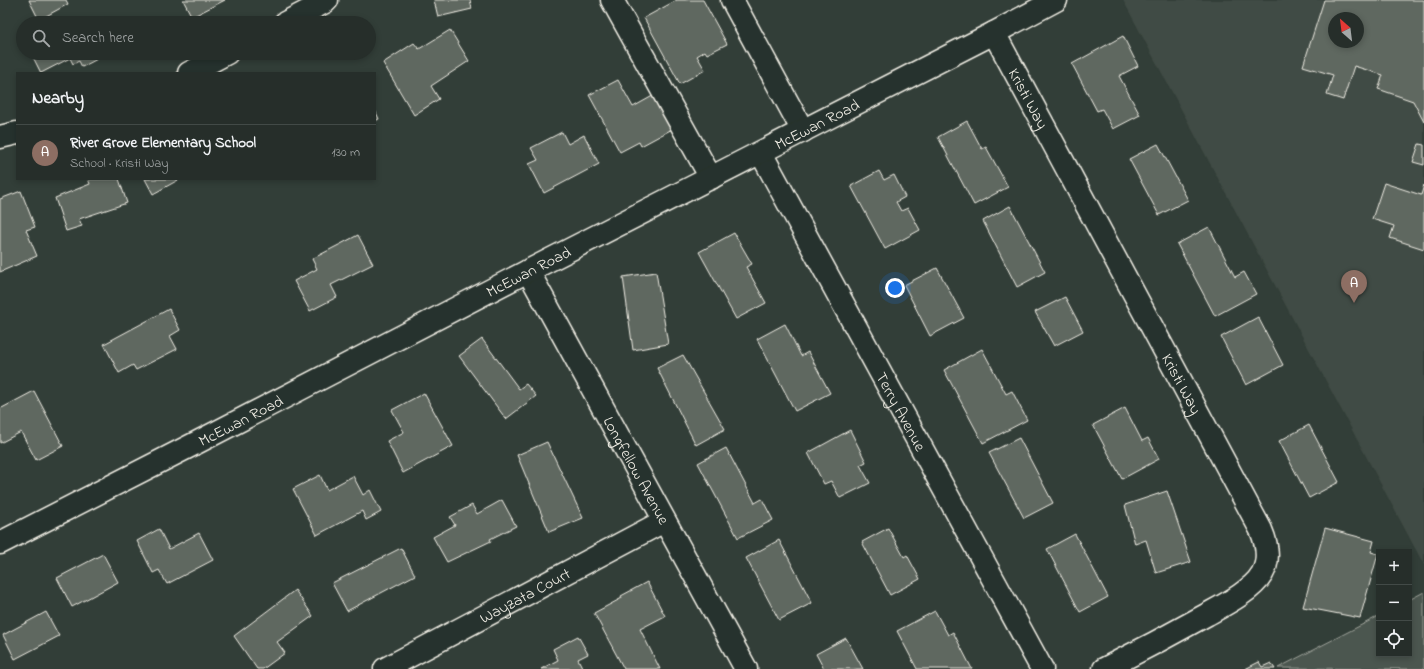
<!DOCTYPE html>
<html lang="en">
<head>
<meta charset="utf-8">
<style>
	body { margin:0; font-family:"Indie Flower",sans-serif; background:#323a36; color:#f1f3f6 }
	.controls { position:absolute; right:12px; bottom:12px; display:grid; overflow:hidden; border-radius:0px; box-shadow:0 2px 6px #0003 }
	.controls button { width:36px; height:36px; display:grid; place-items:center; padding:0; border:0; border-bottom:1px solid #424a47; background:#262e2a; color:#f1f3f6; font:20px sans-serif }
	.compass { position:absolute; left:1328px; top:12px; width:36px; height:36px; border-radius:50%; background:#262e2a; box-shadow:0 2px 6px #0003; rotate:332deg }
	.you { position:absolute; left:895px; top:288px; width:14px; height:14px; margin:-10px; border:3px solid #fff; border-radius:50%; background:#1a73e8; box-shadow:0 0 0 6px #1a73e833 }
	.badge { display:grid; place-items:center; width:26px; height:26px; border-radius:50%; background:#8c9099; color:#fff; font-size:13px; font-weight:700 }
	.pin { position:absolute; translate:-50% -33px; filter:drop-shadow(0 1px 2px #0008) }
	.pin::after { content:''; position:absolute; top:21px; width:14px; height:12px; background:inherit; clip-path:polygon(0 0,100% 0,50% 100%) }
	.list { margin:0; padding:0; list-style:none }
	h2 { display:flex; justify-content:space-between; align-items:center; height:52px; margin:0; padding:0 16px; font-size:17px }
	h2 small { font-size:13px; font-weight:400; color:#a4a8a8 }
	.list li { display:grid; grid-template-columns:26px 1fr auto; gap:12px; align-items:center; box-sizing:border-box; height:56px; padding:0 16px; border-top:1px solid #424a47 }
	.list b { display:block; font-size:15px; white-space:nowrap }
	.list p { margin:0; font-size:13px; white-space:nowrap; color:#a4a8a8 }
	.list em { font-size:13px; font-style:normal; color:#a4a8a8 }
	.icon { flex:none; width:22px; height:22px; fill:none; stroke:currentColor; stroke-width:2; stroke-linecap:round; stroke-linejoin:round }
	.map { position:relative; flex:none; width:1424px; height:669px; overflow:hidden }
	.search { position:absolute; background:#262e2a; box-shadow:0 2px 6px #0003; left:16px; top:16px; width:360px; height:44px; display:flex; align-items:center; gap:10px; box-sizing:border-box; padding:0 14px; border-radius:22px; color:#a4a8a8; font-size:15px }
	.panel { position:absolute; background:#262e2a; box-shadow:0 2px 6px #0003; left:16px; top:72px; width:360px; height:108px; border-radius:0px }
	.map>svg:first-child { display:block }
	.built { fill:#404b44; fill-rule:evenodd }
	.green { fill:#4c564f; stroke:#a0a49c }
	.building { fill:#5f6861; stroke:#f4f1e8; fill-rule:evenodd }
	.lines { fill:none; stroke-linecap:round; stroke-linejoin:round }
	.minor-casing { stroke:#f4f1e8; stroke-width:25 }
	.minor { stroke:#26332d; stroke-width:22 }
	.labels { text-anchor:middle; stroke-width:3; stroke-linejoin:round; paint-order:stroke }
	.street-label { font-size:16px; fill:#f4f1e8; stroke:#26332d }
</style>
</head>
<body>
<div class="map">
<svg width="1424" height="669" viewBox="0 0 1424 669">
	<rect width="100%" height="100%" fill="#323e38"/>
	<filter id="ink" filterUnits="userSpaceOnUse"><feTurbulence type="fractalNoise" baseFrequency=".025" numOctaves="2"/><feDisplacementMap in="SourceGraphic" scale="8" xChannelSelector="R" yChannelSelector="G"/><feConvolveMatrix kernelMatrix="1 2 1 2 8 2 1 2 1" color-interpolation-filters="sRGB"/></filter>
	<g filter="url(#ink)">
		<path class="built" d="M1123,0h301v565zM1334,18h24v24h-24z"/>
		<path class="green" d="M1424,592v77l-146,-1 101,-52v38h30v-54z"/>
		<path class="building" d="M29,0h37l2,4 -29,16z
			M183,0h42l-33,17z
			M434,0h36l2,9 -34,8z
			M677,0h26l24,44 -20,10 -2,-3 -8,5 8,14 -25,14 -36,-66z
			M1324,0h100v122l-11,-21 -35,-12 5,-14 -29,-9 -11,34 -16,-5 6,-20 -30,-9zM1334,18h24v24h-24z
			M450,30l19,31 -38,25 8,13 -25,16 -31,-52 31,-20 5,6z
			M1123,36l15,30 -19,10 21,39 -27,14 -11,-20 -5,2 -25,-47z
			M31,53h71l1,3 -21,11 -3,-6 -6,3 -3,-6 -29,15z
			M618,80l15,27 25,-14 18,34 -35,19 -2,-4 -19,10 -31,-57z
			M375,110l4,9 -4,2z
			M967,121l15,28 4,-2 22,40 -34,18 -36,-68z
			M562,132l6,12 16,-9 15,29 -55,29 -15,-29 9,-4 -7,-12z
			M1158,144l30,56 -29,15 -30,-56z
			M1419,144l5,1v20l-11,-3z
			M879,171l5,9 10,-5 11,22 -9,5 5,9 7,-3 12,22 -35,19 -34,-63z
			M88,179h31l8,24 -48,16 3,7 -16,5 -11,-33 35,-14z
			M145,179h35l-27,15z
			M1384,183l37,12 3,-10v64l-34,-11 4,-12 -22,-7z
			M21,191l14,36 -9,3 11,26 -37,16v-73z
			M1010,206l35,66 -28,15 -34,-66z
			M1209,227l26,50 9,-5 12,22 -41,22 -38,-72z
			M734,233l18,31 -6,3 20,36 -30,16 -37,-67z
			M358,235l15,29 -42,21 6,12 -27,14 -16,-30 23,-12 -5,-10z
			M937,268l27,50 -34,18 -26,-51z
			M656,272l12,72 -35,6 -10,-73z
			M1065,297l18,34 -29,15 -19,-34z
			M169,309l11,21 -10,6 7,13 -41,21 -3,-5 -14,8 -15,-29z
			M1258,317l25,48 -37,20 -25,-48z
			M785,324l16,32 7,-4 22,41 -35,18 -38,-72z
			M482,339l37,50 7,-5 10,12 -30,23 -47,-63z
			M982,349l24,45 6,-3 15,29 -44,23 -39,-73z
			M683,355l42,74 -29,16 -39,-77z
			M34,391l29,55 -27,14 -15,-28 -21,11v-34z
			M424,393l29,53 -50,27 -16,-32 17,-9 -12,-22z
			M1125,408l17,33 6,-3 11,21 -37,20 -29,-54z
			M1309,425l30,57 -30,16 -30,-57z
			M850,430l16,32 -6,3 10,18 -30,15 -9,-17 -7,3 -16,-31z
			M1019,438l34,65 -29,15 -35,-65z
			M547,442l36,76 -34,14 -32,-77z
			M726,448l29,55 7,-4 11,21 -35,18 -40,-75z
			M320,475l7,15 26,-14 10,19 7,-5 11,22 -15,8 -4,-9 -45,24 -24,-46z
			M1167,491l24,71 -35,11 -10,-33 -11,4 -10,-39z
			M502,500l14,26 -26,13 1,2 -44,21 -14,-25 22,-12 -5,-8 22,-12 5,9z
			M888,528l16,29 3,-2 13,24 -30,16 -28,-53z
			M1325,528l49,13 -3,11 7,2 -18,64 -57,-11z
			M159,529l10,20 30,-16 14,27 -46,24 -8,-14 -6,3 -16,-32z
			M1075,534l33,63 -28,15 -33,-63z
			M779,540l33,63 -33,17 -33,-62z
			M401,548l14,27 -68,36 -15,-28z
			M103,554l15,28 -46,25 -15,-29z
			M647,582l18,34 -25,13 20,40h-36l-30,-56 28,-15 -1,-2z
			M295,590l18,26 -36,26 8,11 -22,16h-6l-23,-33z
			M935,611l13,24 5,-3 19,37h-55l-20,-38z
			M46,612l13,24 -44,23 -12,-24z
			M578,636l10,18 -10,5 5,10h-42l17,-9 -5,-11z
			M846,638l17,31h-39l-8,-15z
			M1259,662l3,5 9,-4 4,6h-30z"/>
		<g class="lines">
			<defs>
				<g id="minor">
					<path d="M612,0l99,178"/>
					<path d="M732,0l71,131"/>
					<path d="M285,23l40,-21 2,-2"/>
					<path id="s1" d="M994,33l267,497c6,14 9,30 1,44 -10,17 -38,31 -56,41 -34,19 -68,37 -102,54"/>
					<path d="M189,73l38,-20"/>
					<path d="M0,137l17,-4"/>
					<path id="s2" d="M761,153l281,516"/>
					<path id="s3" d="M528,271l218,398"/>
					<path id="s4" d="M0,543l196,-100 332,-172 466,-238 62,-33"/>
					<path id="s5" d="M385,669l279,-148"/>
				</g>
			</defs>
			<use href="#minor" class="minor-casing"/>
			<use href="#minor" class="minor"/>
		</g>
	</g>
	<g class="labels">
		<g class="street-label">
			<text dy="6" stroke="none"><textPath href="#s1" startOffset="74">Kristi Way</textPath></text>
			<text dy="6" stroke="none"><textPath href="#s4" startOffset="918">McEwan Road</textPath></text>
			<text dy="6" stroke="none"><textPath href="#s4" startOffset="594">McEwan Road</textPath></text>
			<text dy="6" stroke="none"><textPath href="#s1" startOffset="398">Kristi Way</textPath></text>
			<text dy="6" stroke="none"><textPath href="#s2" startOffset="294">Terry Avenue</textPath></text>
			<text dy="6" stroke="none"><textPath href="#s4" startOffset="270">McEwan Road</textPath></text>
			<text dy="6" stroke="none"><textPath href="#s3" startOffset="227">Longfellow Avenue</textPath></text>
			<text dy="6" stroke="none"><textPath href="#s5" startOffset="158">Wayzata Court</textPath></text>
		</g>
	</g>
</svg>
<div class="controls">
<button>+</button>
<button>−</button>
<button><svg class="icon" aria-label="locate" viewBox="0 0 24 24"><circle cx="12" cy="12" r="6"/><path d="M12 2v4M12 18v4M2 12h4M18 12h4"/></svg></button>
</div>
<svg class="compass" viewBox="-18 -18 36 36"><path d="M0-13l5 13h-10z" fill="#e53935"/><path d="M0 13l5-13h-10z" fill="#a4a8a8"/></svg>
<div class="you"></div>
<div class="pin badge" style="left:1354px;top:303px;background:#8d6e63">A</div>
<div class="search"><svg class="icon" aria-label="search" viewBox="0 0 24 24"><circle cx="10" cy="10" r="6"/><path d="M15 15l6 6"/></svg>Search here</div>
<section class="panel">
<h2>Nearby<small></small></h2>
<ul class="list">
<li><span class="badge" style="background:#8d6e63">A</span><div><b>River Grove Elementary School</b><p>School · Kristi Way</p></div><em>130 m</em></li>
</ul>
</section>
</div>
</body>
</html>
